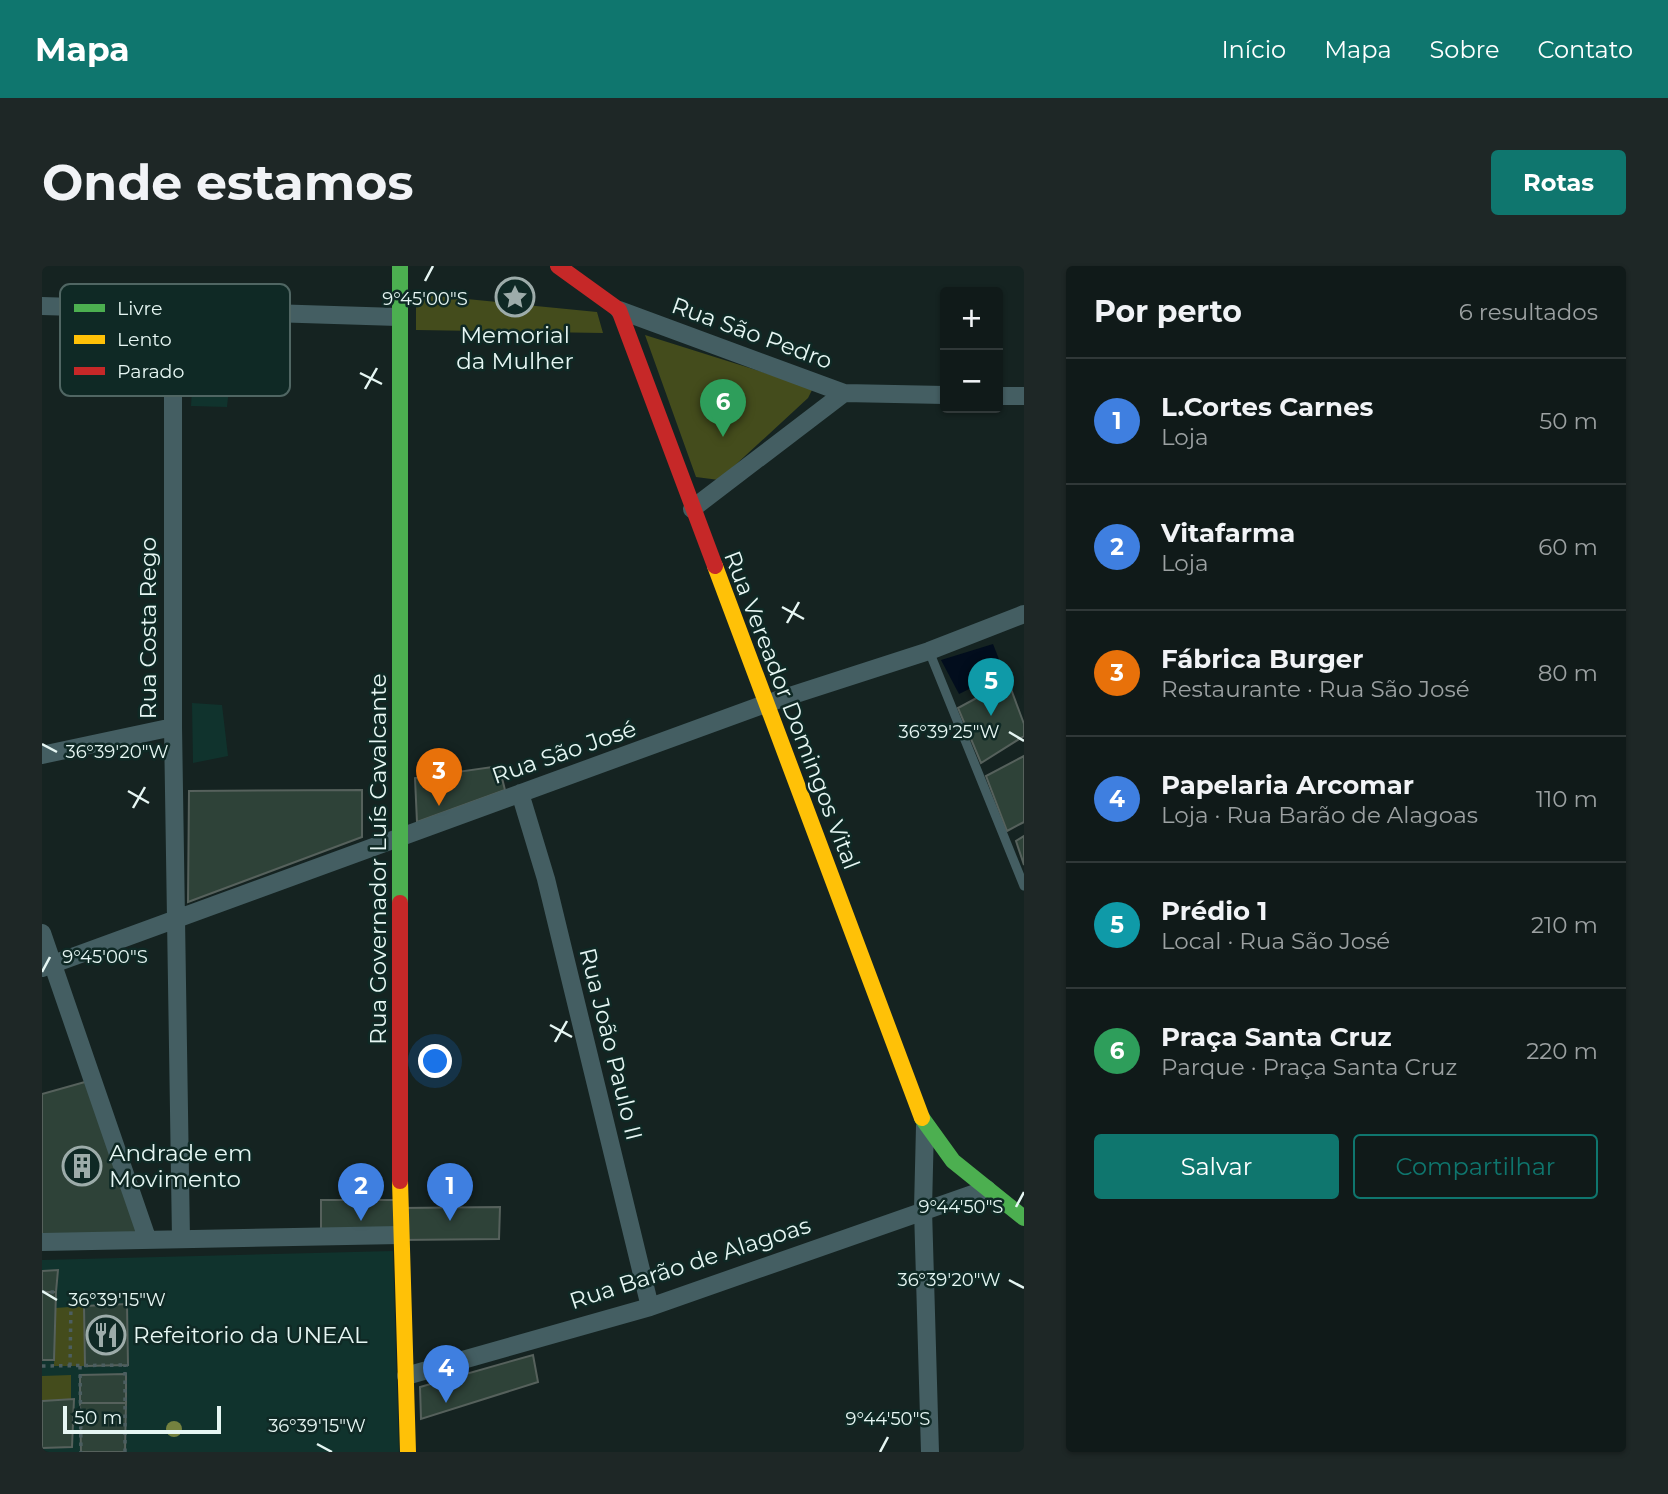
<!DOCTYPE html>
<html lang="pt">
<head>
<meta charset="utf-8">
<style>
	body { margin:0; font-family:Montserrat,sans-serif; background:#1e2726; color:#f1f3f6 }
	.controls { position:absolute; right:21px; top:21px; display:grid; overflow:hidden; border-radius:7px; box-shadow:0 2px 5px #0004 }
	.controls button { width:63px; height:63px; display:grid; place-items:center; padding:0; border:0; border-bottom:2px solid #303838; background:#101a19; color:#f1f3f6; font:35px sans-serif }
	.scale { position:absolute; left:21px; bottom:18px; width:158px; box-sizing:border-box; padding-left:7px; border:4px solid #e6f6f3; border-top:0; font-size:19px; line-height:24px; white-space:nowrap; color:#e6f6f3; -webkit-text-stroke:5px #0f2925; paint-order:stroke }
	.you { position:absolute; left:394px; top:796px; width:24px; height:24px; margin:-18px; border:5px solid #fff; border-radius:50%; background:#1a73e8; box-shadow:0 0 0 10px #1a73e833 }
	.badge { display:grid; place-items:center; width:46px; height:46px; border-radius:50%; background:#0f766e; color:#fff; font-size:23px; font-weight:700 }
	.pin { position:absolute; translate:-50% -58px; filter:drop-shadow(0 2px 4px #0008) }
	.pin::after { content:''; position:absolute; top:37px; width:24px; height:21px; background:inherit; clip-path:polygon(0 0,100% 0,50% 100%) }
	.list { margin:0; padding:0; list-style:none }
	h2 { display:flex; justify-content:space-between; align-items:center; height:91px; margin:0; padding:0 28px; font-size:30px }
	h2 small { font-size:23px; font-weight:400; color:#9ca1a2 }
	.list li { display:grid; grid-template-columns:46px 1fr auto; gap:21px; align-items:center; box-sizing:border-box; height:126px; padding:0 28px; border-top:2px solid #303838 }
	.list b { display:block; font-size:26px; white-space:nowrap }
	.list p { margin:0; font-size:23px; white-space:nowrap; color:#9ca1a2 }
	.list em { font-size:23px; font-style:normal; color:#9ca1a2 }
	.actions { display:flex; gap:14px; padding:21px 28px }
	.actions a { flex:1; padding:16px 0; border:2px solid #0f766e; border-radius:7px; text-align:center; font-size:24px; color:#0f766e }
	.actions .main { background:#0f766e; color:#fff }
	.map { position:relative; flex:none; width:982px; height:1186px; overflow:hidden; border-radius:7px }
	header { display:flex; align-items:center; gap:42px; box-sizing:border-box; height:98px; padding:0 35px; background:#0f766e; color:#fff }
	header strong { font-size:33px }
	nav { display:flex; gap:38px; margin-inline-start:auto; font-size:24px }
	.intro { display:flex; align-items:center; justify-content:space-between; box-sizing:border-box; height:168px; padding:0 42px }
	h1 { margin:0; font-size:49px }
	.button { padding:18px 32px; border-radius:7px; background:#0f766e; color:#fff; font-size:24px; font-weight:700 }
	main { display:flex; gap:42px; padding:0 42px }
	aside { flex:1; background:#101a19; border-radius:7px; box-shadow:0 2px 5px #0004 }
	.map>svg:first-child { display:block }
	.built { fill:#10332d }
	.green { fill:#444c1c }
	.water { fill:#020d1d }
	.building { fill:#2e4238; stroke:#56615c; stroke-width:2 }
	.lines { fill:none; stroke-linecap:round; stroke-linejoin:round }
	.path { stroke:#4c5e60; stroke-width:3.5; stroke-dasharray:3.5 5; stroke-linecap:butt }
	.lane { stroke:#445e62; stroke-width:9 }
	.street { stroke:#445e62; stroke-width:18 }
	.fast { stroke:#4caf50; stroke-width:16 }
	.slow { stroke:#ffc107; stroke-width:16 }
	.jam { stroke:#c62828; stroke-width:16 }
	.tree { fill:#74823f }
	.ticks { fill:none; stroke:#e6f6f3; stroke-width:2.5 }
	.labels { text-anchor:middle; stroke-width:5; stroke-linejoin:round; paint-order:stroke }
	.street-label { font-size:23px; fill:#e6f6f3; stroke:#0f2925 }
	.poi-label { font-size:23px; fill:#e6f6f3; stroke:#0f2925; text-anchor:start }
	.key { fill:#0f2925; stroke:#506663; stroke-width:2 }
	.key-label { font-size:19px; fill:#e6f6f3 }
	.ticks-label { font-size:18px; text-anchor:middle; fill:#e6f6f3; stroke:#0f2925; stroke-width:5; stroke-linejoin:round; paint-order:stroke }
</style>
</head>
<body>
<header>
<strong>Mapa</strong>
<nav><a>Início</a><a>Mapa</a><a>Sobre</a><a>Contato</a></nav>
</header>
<div class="intro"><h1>Onde estamos</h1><a class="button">Rotas</a></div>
<main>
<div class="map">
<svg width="982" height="1186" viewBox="0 0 982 1186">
	<rect width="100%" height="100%" fill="#152321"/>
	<path class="built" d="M154,54l40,1 -9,86 -36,-1z
		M150,437l30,2 6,51 -35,7z
		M351,985l6,201h-357v-192z"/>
	<path class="green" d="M374,28l181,18 6,21 -187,-3z
		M603,69l168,53 -5,10 -89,82 -23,-3z
		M42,1040l1,60h-31l1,-58z
		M29,1109v25l-29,1v-25z"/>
	<path class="water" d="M951,378l11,28 -45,22 -18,-34z"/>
	<path class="building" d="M966,415l16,43v12l-43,27 -23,-55z
		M982,490v66l-17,9 -21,-55z
		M457,500l6,24 -88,32 -2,-44z
		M320,524v47l-174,65 1,-111z
		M982,570v29l-8,-24z
		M50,814l55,158 -105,4v-148z
		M279,934h81l-2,35 -79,1z
		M458,941l-1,32 -99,1 2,-32z
		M16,1004l-2,22h-14v-21z
		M0,1026h14l-2,68h-12z
		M85,1038l1,61 -43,1 -1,-60z
		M491,1089l5,27 -117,37 -1,-32z
		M84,1108v29h-46v-28z
		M32,1133l-2,48 -30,1v-47z
		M38,1137h46l-1,49h-44z"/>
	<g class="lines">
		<path class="path" d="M0,1026h14
			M0,1100l86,-1
			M28,1100l1,-63
			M38,1100l1,86
			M83,1186v-87"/>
		<path class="lane" d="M887,385l95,235"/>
		<path class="street" d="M0,40l356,11
			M577,44l225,83 101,2
			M131,45v416l8,512
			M956,130h26
			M650,243l152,-116
			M0,489l131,-28
			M478,527l26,86 104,428
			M0,667l105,305
			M0,702l723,-264 164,-53 95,-37
			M883,860l-2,83 7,243
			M0,976l358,-7
			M364,1110l244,-69 337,-118"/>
		<path class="fast" d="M358,0v637
			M880,852l31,43 71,57"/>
		<path class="slow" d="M673,300l207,552
			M358,915l8,271"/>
		<path class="jam" d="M516,0l61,44 96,256
			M358,637v278"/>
	</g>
	<circle class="tree" cx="132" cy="1163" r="8"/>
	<path class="ticks" d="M383,15l8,-15M318,107l22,11M323,123l12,-21M740,341l22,12M745,357l12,-21M967,466l15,9M0,478l15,8M86,525l21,12M91,542l12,-21M0,706l8,-15M508,759l22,12M513,776l12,-21M974,941l8,-15M967,1014l15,8M0,1025l15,9M275,1178l15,8M838,1186l8,-15"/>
	<defs>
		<symbol id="sight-ring" viewBox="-11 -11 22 22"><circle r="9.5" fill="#0f2925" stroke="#9dacaa" stroke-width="1.5"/><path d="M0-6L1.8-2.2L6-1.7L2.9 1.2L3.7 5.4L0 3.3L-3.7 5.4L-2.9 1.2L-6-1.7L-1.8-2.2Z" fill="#9dacaa"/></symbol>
		<symbol id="building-ring" viewBox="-11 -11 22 22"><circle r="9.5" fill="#0f2925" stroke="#9dacaa" stroke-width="1.5"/><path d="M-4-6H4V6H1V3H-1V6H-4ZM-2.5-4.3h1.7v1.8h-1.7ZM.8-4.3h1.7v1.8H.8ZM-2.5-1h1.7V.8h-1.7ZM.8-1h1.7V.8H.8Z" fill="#9dacaa"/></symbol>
		<symbol id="restaurant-ring" viewBox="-11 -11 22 22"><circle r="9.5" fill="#0f2925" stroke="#9dacaa" stroke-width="1.5"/><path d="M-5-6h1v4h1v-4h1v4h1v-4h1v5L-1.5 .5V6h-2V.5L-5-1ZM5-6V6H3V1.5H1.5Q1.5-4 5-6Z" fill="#9dacaa"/></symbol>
	</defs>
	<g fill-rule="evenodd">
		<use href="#sight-ring" x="451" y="9" width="44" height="44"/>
		<use href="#building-ring" x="18" y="878" width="44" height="44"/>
		<use href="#restaurant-ring" x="42" y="1047" width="44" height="44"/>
	</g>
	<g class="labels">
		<g class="street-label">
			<text transform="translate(710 67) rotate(20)" y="8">Rua São Pedro</text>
			<text transform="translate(106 362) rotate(-90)" y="8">Rua Costa Rego</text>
			<text transform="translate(750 444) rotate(69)" y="8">Rua Vereador Domingos Vital</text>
			<text transform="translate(522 486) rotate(-19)" y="8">Rua São José</text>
			<text transform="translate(336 593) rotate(-90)" y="8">Rua Governador Luís Cavalcante</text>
			<text transform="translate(569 778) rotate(76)" y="8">Rua João Paulo II</text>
			<text transform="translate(648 997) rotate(-18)" y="8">Rua Barão de Alagoas</text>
		</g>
		<g class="poi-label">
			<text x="473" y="77" text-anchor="middle">Memorial<tspan x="473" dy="26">da Mulher</tspan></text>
			<text x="67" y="895">Andrade em<tspan x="67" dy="26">Movimento</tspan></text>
			<text x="91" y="1077">Refeitorio da UNEAL</text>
		</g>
	</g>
	<rect x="18" y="18" width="230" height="112" rx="10" class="key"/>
	<rect x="32" y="38" width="31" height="8" fill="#4caf50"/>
	<rect x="32" y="69" width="31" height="9" fill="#ffc107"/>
	<rect x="32" y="101" width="31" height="8" fill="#c62828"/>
	<g class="key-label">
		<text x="75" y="49">Livre</text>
		<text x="75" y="80">Lento</text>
		<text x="75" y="112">Parado</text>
	</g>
	<g class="ticks-label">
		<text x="383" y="39">9°45'00"S</text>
		<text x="907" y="472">36°39'25"W</text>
		<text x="75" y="492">36°39'20"W</text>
		<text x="63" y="697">9°45'00"S</text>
		<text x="919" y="947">9°44'50"S</text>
		<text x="907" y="1020">36°39'20"W</text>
		<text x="75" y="1040">36°39'15"W</text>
		<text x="846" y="1159">9°44'50"S</text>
		<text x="275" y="1166">36°39'15"W</text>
	</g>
</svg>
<div class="controls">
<button>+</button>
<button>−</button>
</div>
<div class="scale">50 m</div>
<div class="you"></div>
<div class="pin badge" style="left:408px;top:955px;background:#3f7fe0">1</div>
<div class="pin badge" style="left:319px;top:955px;background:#3f7fe0">2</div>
<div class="pin badge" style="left:397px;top:540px;background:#e8710a">3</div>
<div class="pin badge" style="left:404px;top:1137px;background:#3f7fe0">4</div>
<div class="pin badge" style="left:949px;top:450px;background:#0f9aa8">5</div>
<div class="pin badge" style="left:681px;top:171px;background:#2e9e5b">6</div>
</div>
<aside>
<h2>Por perto<small>6 resultados</small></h2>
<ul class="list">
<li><span class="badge" style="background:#3f7fe0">1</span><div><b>L.Cortes Carnes</b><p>Loja</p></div><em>50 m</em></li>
<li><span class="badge" style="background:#3f7fe0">2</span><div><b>Vitafarma</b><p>Loja</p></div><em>60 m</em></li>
<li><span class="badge" style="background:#e8710a">3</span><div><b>Fábrica Burger</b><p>Restaurante · Rua São José</p></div><em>80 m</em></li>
<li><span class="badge" style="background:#3f7fe0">4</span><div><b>Papelaria Arcomar</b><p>Loja · Rua Barão de Alagoas</p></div><em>110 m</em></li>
<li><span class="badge" style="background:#0f9aa8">5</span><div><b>Prédio 1</b><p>Local · Rua São José</p></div><em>210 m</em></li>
<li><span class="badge" style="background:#2e9e5b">6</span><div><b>Praça Santa Cruz</b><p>Parque · Praça Santa Cruz</p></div><em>220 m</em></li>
</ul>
<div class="actions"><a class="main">Salvar</a><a>Compartilhar</a></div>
</aside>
</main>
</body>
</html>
